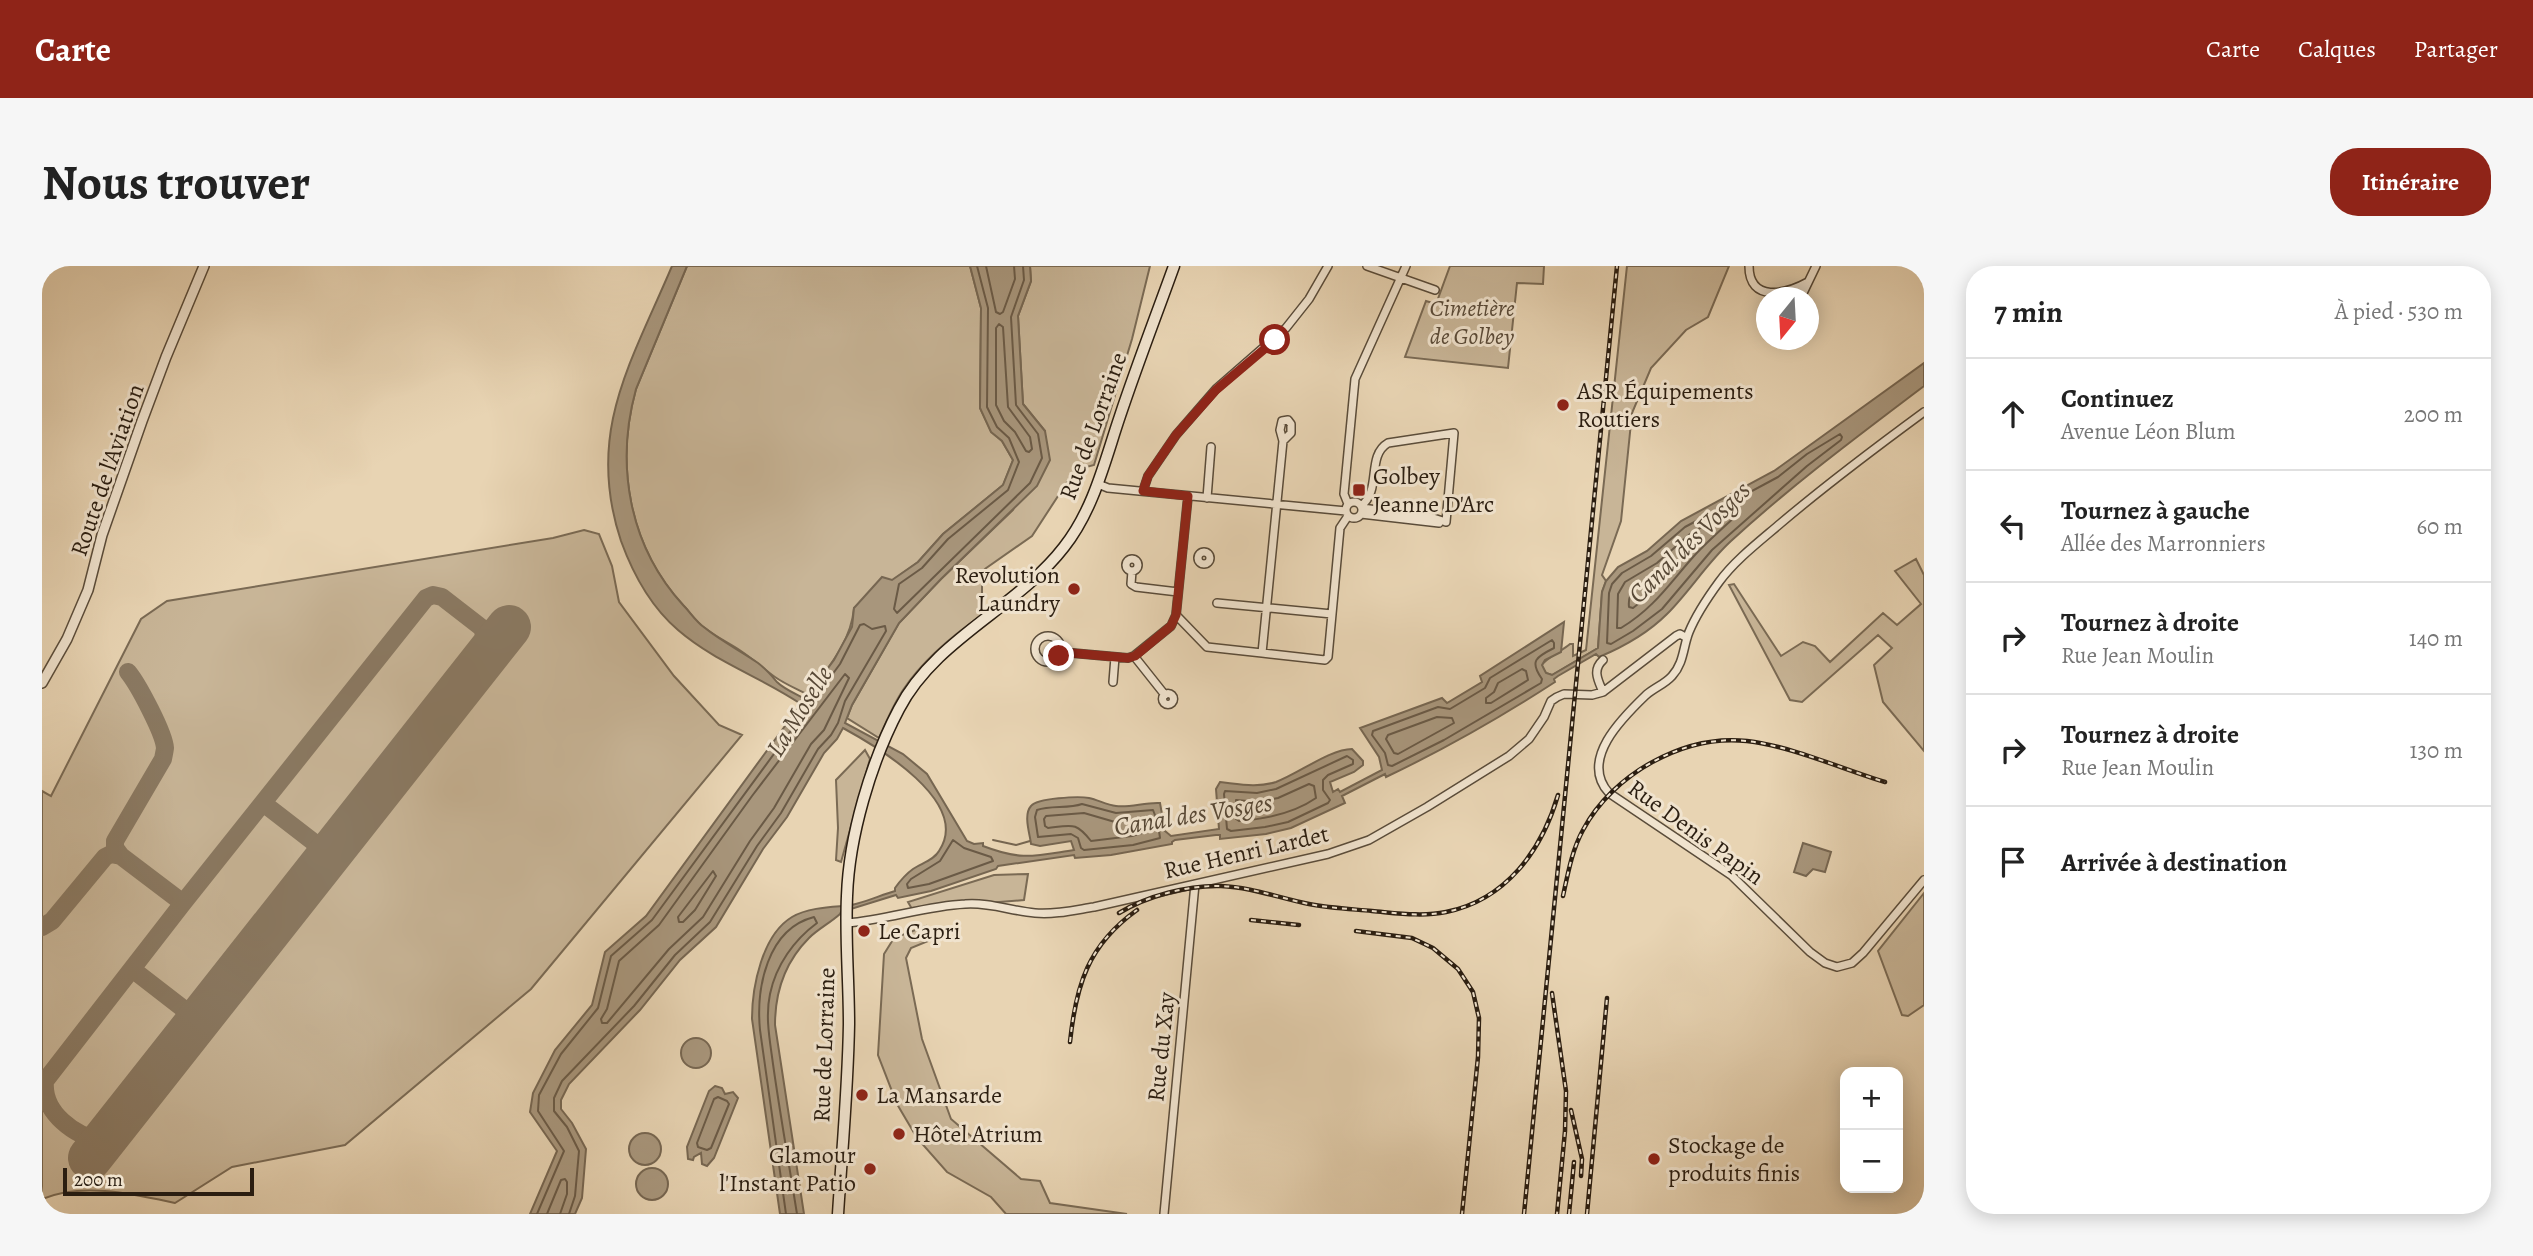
<!DOCTYPE html>
<html lang="fr">
<head>
<meta charset="utf-8">
<style>
	body { margin:0; font-family:Alegreya,serif; background:#f6f6f6; color:#222 }
	.controls { position:absolute; right:21px; bottom:21px; display:grid; overflow:hidden; border-radius:14px; box-shadow:0 4px 18px #0003 }
	.controls button { width:63px; height:63px; display:grid; place-items:center; padding:0; border:0; border-bottom:2px solid #e0e0e0; background:#fff; color:#222; font:35px sans-serif }
	.compass { position:absolute; left:1714px; top:21px; width:63px; height:63px; border-radius:50%; background:#fff; box-shadow:0 4px 18px #0003; rotate:198deg }
	.scale { position:absolute; left:21px; bottom:18px; width:191px; box-sizing:border-box; padding-left:7px; border:4px solid #2b1e11; border-top:0; font-size:19px; line-height:24px; white-space:nowrap; color:#2b1e11; -webkit-text-stroke:5px #f0e3ce; paint-order:stroke }
	.stop { position:absolute; width:21px; height:21px; margin:-16px; border:5px solid #8f2418; border-radius:50%; background:#fff }
	.stop.end { background:#8f2418; border-color:#fff; box-shadow:0 2px 7px #0008 }
	.list { margin:0; padding:0; list-style:none }
	h2 { display:flex; justify-content:space-between; align-items:center; height:91px; margin:0; padding:0 28px; font-size:30px }
	h2 small { font-size:23px; font-weight:400; color:#767676 }
	.list li { display:grid; grid-template-columns:46px 1fr auto; gap:21px; align-items:center; box-sizing:border-box; height:112px; padding:0 28px; border-top:2px solid #e0e0e0 }
	.list b { display:block; font-size:26px; white-space:nowrap }
	.list p { margin:0; font-size:23px; white-space:nowrap; color:#767676 }
	.list em { font-size:23px; font-style:normal; color:#767676 }
	.icon { flex:none; width:38px; height:38px; fill:none; stroke:currentColor; stroke-width:2; stroke-linecap:round; stroke-linejoin:round }
	.map { position:relative; flex:none; width:1882px; height:948px; overflow:hidden; border-radius:28px }
	header { display:flex; align-items:center; gap:42px; box-sizing:border-box; height:98px; padding:0 35px; background:#8f2418; color:#fff }
	header strong { font-size:33px }
	nav { display:flex; gap:38px; margin-inline-start:auto; font-size:24px }
	.intro { display:flex; align-items:center; justify-content:space-between; box-sizing:border-box; height:168px; padding:0 42px }
	h1 { margin:0; font-size:49px }
	.button { padding:18px 32px; border-radius:28px; background:#8f2418; color:#fff; font-size:24px; font-weight:700 }
	main { display:flex; gap:42px; padding:0 42px }
	aside { flex:1; background:#fff; border-radius:28px; box-shadow:0 4px 18px #0003 }
	.map>svg:first-child { display:block }
	.green { fill:#c8b597; stroke:#7a6a54; stroke-width:2 }
	.water { fill:#a8967c; stroke:#766651; stroke-width:2 }
	.lines { fill:none; stroke-linecap:round; stroke-linejoin:round }
	.shore { stroke:#6a5a46; stroke-width:2 }
	.stream { stroke:#766651; stroke-width:2 }
	.taxiway { stroke:#8a7962; stroke-width:18 }
	.runway { stroke:#8a7962; stroke-width:44 }
	.minor-casing { stroke:#5a4c3a; stroke-width:10 }
	.tertiary-casing { stroke:#5a4c3a; stroke-width:12 }
	.secondary-casing { stroke:#2b1e11; stroke-width:13 }
	.minor { stroke:#f0e3ce; stroke-width:7 }
	.tertiary { stroke:#f0e3ce; stroke-width:9 }
	.secondary { stroke:#f0e3ce; stroke-width:10 }
	.rail-casing { stroke:#2b1e11; stroke-width:4.5 }
	.rail { stroke:#f0e3ce; stroke-width:2; stroke-dasharray:5; stroke-linecap:butt }
	.route { stroke:#8f2418; stroke-width:9 }
	.poi-dot { fill:#8f2418; stroke:#f0e3ce; stroke-width:2.5 }
	.labels { text-anchor:middle; stroke-width:6; stroke-linejoin:round; paint-order:stroke }
	.park-label { font-size:24px; font-style:italic; fill:#5a4b39; stroke:#f0e3ce }
	.poi-label { font-size:24px; fill:#2b1e11; stroke:#f0e3ce; text-anchor:start }
	.street-label { font-size:24px; fill:#2b1e11; stroke:#f0e3ce }
	.water-label { font-size:26px; font-style:italic; fill:#574836; stroke:#f0e3ce }
</style>
</head>
<body>
<header>
<strong>Carte</strong>
<nav><a>Carte</a><a>Calques</a><a>Partager</a></nav>
</header>
<div class="intro"><h1>Nous trouver</h1><a class="button">Itinéraire</a></div>
<main>
<div class="map">
<svg width="1882" height="948" viewBox="0 0 1882 948">
	<rect width="100%" height="100%" fill="#e8d4b3"/>
	<filter id="stains"><feTurbulence type="fractalNoise" baseFrequency=".00286" numOctaves="4"/><feColorMatrix values="0 0 0 0 .2 0 0 0 0 .09 0 0 0 0 .02 0 0 0 .5 -.17"/></filter>
	<radialGradient id="worn" r=".72"><stop offset=".6" stop-color="#630" stop-opacity="0"/><stop offset="1" stop-color="#630" stop-opacity=".3"/></radialGradient>
	<path class="green" d="M645,0h283l11,42 -1,100 11,23 11,10 11,19 -10,25 -60,49 -25,28 -64,46c-3,34 -26,60 -46,87 -11,-6 -23,-11 -33,-18 -11,-8 -22,-18 -34,-26 -12,-8 -25,-14 -36,-23 -9,-6 -15,-16 -22,-23 -54,-59 -68,-140 -47,-216z
		M988,0h120l-18,73 -38,126 -19,5 -43,66 -50,35v44c-29,20 -59,45 -79,75 -10,15 -17,32 -24,48l-32,-20 5,-13 47,-82 42,-44 72,-69 32,-79 -22,-27 -5,-88 13,-35z
		M1408,0h94l-1,18 -26,-1 -9,85 -103,-11 21,-56 10,3z
		M1585,0h102l-21,51 -22,13 -35,38 -19,45 -11,108 -19,54 4,6 -4,11 -4,56 -46,27 -6,-2 -5,-7c5,-8 21,-15 29,-22h3v12l13,-6z
		M542,264l15,4 13,32 7,36 55,74 45,49 23,10 -211,254 -186,156 -113,22 -57,36c-42,-9 -92,-21 -133,-4v-408l9,5 90,-177 26,-18 386,-63z
		M1874,293l8,16v176l-41,-49 -9,-37 18,-17 -14,-13 -76,67 -12,-2 -61,-115 5,-1 47,72 22,-14 12,4 15,16 53,-49 14,12 24,-21 -26,-33z
		M823,484l5,9 -29,103 -5,-2 2,-32 -2,-48z
		M986,608l-4,26 -112,9 -4,-7 86,-27z
		M1882,627v112l-16,11 -6,-1 -24,-64z
		M884,660l7,13 -22,9 -5,10 16,81 29,80 70,60 19,2 10,22 77,11h-121l-15,-17 -44,-25 -30,-34 -20,-34 -19,-49 6,-101 10,-16z"/>
	<path class="water" d="M630,0h15l-51,123c-21,76 -7,157 47,216 7,7 13,17 22,23 16,13 36,23 53,35 8,6 13,12 19,19 7,7 19,12 28,17l29,-39 18,-33 2,-19 28,-31 10,3 26,-18 25,-28 60,-49 10,-25 -11,-19 -11,-9 -11,-24 1,-100 -11,-42h60l1,15 -13,35 5,88 22,27 5,29 -13,26 -96,93 -42,44 -47,82 -7,18 58,31 24,20 40,67 7,3 9,-1v3c39,15 51,10 91,4l-3,-9 -31,5 -9,-2c-1,-10 -8,-29 0,-38 6,-8 48,-10 58,-8 9,2 18,7 27,8 14,2 29,-4 44,-3l5,28 6,5 48,-7 -3,-40 4,-7c19,2 37,6 56,0 22,-8 54,-33 76,-33l11,12v4l-9,7 -24,10 3,10 5,-3 2,3 42,-22 -3,-13 -19,-29 82,-30 5,5 35,-21 -2,-6 84,-54 -3,30 -16,8 -3,5 4,8 6,2 46,-27 4,-56 4,-11 12,-14 29,-16 34,-30 93,-50 150,-108v23c-66,50 -132,99 -193,155 -24,22 -41,50 -64,73 -18,18 -44,33 -68,43l-3,-3 -38,22 -4,3 1,3c-54,35 -110,67 -169,95l-1,-3 -43,22 3,7 -54,25 -25,6 -46,5v-4h-4l-41,5 -3,2v2l-61,11 -36,3 -1,-3 -76,11 -2,3 -65,22 -33,7 -2,-3 -55,17 -1,2c-10,9 -22,15 -31,24 -24,24 -34,54 -34,87l29,189h-24l-28,-195c0,-32 10,-84 40,-102 15,-9 38,-10 51,-11 15,0 37,-11 52,-15v-3c5,-7 11,-14 18,-19 9,-6 21,-9 26,-18 33,-49 -63,-105 -96,-123l-6,11 -13,14 -37,64 -24,32 -47,78 -36,33 -40,50 -71,74 -8,16v9l11,14 14,26 -4,49 -7,16h-45l27,-63 -27,-39 3,-19 22,-43 37,-45 13,-53 41,-36 155,-212c-40,-27 -86,-42 -123,-74 -27,-23 -45,-56 -57,-89 -36,-108 10,-178 51,-275z
		M1761,577l28,9 -6,20 -12,-3 -7,7 -12,-4z
		M639 787a15 15 0 1 1 30 0a15 15 0 1 1-30 0Z
		M673,820l7,2 3,6 8,-2 5,6 -24,60 -7,8 -5,-2 -1,-11 -7,4 -1,3 -5,-1 -1,-12 22,-56z
		M587 883a16 16 0 1 1 32 0a16 16 0 1 1-32 0Z
		M594 918a16 16 0 1 1 32 0a16 16 0 1 1-32 0Z"/>
	<g class="lines">
		<path class="shore" d="M935,0l11,42 -1,99 10,20 12,11 10,24 -11,28 -60,49 -26,29 -23,16 -5,25 3,4 133,-130 12,-25 -4,-24 -22,-29 -5,-88 13,-37 -1,-14
			M944,0l10,46 4,2 3,-2 12,-33 -1,-13
			M957,58l4,3 5,80 22,30 2,12 -3,3 -3,-1 -11,-19 -11,-11 -8,-16v-77z
			M1798,168l2,3 -1,3 -34,26 -95,84 -50,59 -29,22 -22,13 -4,-1 2,-50 3,-9 10,-11 29,-17 34,-29 93,-50 29,-23z
			M1691,243l5,1v4c-15,14 -30,27 -44,42 -25,28 -40,52 -73,72h-4l1,-34 7,-12 32,-19 33,-29z
			M1614,310l4,4c-7,11 -16,20 -27,28l-4,-1c-2,-19 12,-23 27,-31z
			M1510,374l2,3v5c-18,9 -25,13 -12,31l-1,4 -97,57 -52,26 -4,-1 -3,-12 -13,-18 1,-4 65,-24 12,2 35,-21 5,-10z
			M1480,403l4,2 2,9 -37,23h-5v-5l8,-6 4,-9z
			M803,408l4,4 -25,52 -13,14 -37,64 -24,33 -47,76 -34,32 -62,74h-5l-1,-4 6,-10 12,-48 40,-36 93,-129z
			M1395,451l15,1 2,5 -56,31 -4,-1 -8,-14 2,-4z
			M1305,490l6,4v4l-25,11 -5,5v10l7,10 -2,3 -40,19 -23,5 -34,4 -4,-2 -3,-35 1,-3 32,2 19,-4z
			M1267,518l5,2 2,12c-23,16 -50,21 -77,23l-3,-2v-19l22,2 20,-4z
			M1040,538l34,9 37,-3 5,13 2,15 -27,7 -49,5 -3,-2 -3,-10 -7,-4 -33,3 -3,-20 2,-7c14,-5 31,-1 45,-6z
			M1042,547l31,9 31,-3 3,4v8l-17,5 -41,5c-15,-19 -18,-16 -43,-13l-3,-2 -1,-7 2,-3z
			M911,574l11,8 27,9 2,4 -64,23 -21,4 -1,-4 4,-5 29,-18z
			M671,605l3,5 -21,34 -12,12h-4l-1,-5z
			M676,831l9,4 2,3 -18,44 -4,2 -9,-3 -1,-4 17,-44z
			M495,948l27,-63 -26,-40 1,-16 22,-41 37,-46 13,-52 41,-36 188,-256 20,-39 4,-1 8,5 13,-3 1,5 -41,70 -7,22 -7,12 -13,14 -37,64 -24,33 -47,76 -35,33 -41,51 -72,75 -8,17v13l13,16 12,24 -4,45 -6,18
			M505,948l14,-34 4,-1 2,3v12l-7,20
			M744,948l-26,-184c-4,-42 7,-101 54,-113l3,6c-23,17 -41,42 -47,71 -5,23 0,47 3,70 7,50 16,100 24,150"/>
		<path class="stream" d="M951,574l23,5 14,-4"/>
		<path class="taxiway" d="M221,537l66,51
			M79,590l-6,-8v-7l48,-82c0,0 2,-10 2,-11 -1,-15 -27,-64 -37,-76
			M0,661l10,-6 53,-64 6,-3 10,2 62,47
			M90,703l66,51
			M60,875c-27,-5 -60,-28 -57,-60l138,-178 243,-305 7,-3 9,2 40,31 7,23"/>
		<path class="runway" d="M48,892l419,-531"/>
		<defs>
			<path id="minor" d="M1325,0l68,24
				M1707,0c0,37 37,28 59,16
				M1761,27l13,-27
				M1882,146c-49,36 -97,72 -143,111 -21,18 -46,37 -62,59 -11,15 -23,33 -30,50 -6,15 -5,31 -17,44 -7,8 -18,12 -26,19 -24,23 -67,65 -37,98l122,82 79,77 15,11 12,4 15,-4 11,-10 61,-73
				M1241,175l8,-8v-9l-3,-4 -6,1 -2,9 3,11 -21,212 63,7 3,-3 12,-129 8,-12
				M1056,218l10,4 238,23
				M1101,225l5,-15 28,-41 40,-46 70,-61 23,-29 19,-33
				M1165,232l4,-51
				M1304 244a8 8 0 1 1 16 0a8 8 0 1 1-16 0Z
				M1306,238l-4,-10 11,-115 51,-113
				M1319,240c21,-16 5,-50 27,-63l66,-10 -8,89
				M1320,242l68,9 16,5
				M1319,248l78,9
				M1156 292a6 6 0 1 1 12 0a6 6 0 1 1-12 0Z
				M1084 299a6 6 0 1 1 12 0a6 6 0 1 1-12 0Z
				M1090,305l-1,13 5,3 42,5
				M1175,337l115,11
				M1134,349l31,32 55,6
				M993 383a13 13 0 1 1 26 0a13 13 0 1 1-26 0Z
				M1019,386l67,6 6,-2 37,-30 5,-11 12,-119
				M1092,390l31,39
				M1071,416l2,-25
				M1561,426c-5,-12 -11,-22 0,-32
				M1120.5 433a5.5 5.5 0 1 1 11 0a5.5 5.5 0 1 1-11 0Z
				M805,657c40,-3 78,-17 118,-19 24,-2 46,7 70,9 19,2 40,-3 59,-6l234,-53 41,-14 58,-33 82,-51 20,-17 15,-22 7,-16 6,-4 7,-3 28,1 11,-3 73,-56 4,-2 7,4
				M1122,948l31,-330"/>
			<path id="tertiary" d="M0,417l25,-44 21,-49 14,-55 40,-114 24,-64 38,-91"/>
			<path id="secondary" d="M796,948c4,-63 10,-127 11,-190 0,-43 -4,-85 -2,-128 2,-60 24,-134 52,-187 36,-70 118,-101 165,-162 30,-38 41,-87 56,-131 17,-51 36,-100 54,-150"/>
		</defs>
		<use href="#minor" class="minor-casing"/>
		<use href="#tertiary" class="tertiary-casing"/>
		<use href="#secondary" class="secondary-casing"/>
		<use href="#minor" class="minor"/>
		<use href="#tertiary" class="tertiary"/>
		<use href="#secondary" class="secondary"/>
		<defs>
			<path id="rail" d="M1521,630c5,-23 9,-46 20,-66 30,-56 101,-96 164,-89 44,5 95,28 138,41
				M1077,647c28,-17 69,-28 102,-27 30,1 58,12 88,18 21,4 42,5 63,7 24,2 50,6 74,1 60,-12 96,-62 112,-117
				M1209,654l48,5
				M1314,665l56,7 21,10 25,21 15,23 6,26 -1,39 -16,157
				M1510,727l14,98 -1,40 -8,83
				M1028,776c6,-57 18,-97 67,-132
				M1529,844l11,49 -1,17
				M1482,948l93,-948
				M1527,948l5,-52
				M1545,948l20,-216"/>
		</defs>
		<use href="#rail" class="rail-casing"/>
		<use href="#rail" class="rail"/>
	</g>
	<g class="lines">
		<path class="route" d="M1017,390l1,-4 68,6 7,-2 36,-30 5,-11 12,-119 -45,-5 5,-15 28,-41 40,-45 59,-50"/>
	</g>
	<g class="poi-dot">
		<circle cx="1521" cy="139" r="7"/>
		<rect x="1310" y="217" width="14" height="14" rx="3.5"/>
		<circle cx="1032" cy="323" r="7"/>
		<circle cx="822" cy="665" r="7"/>
		<circle cx="820" cy="829" r="7"/>
		<circle cx="857" cy="868" r="7"/>
		<circle cx="1612" cy="893" r="7"/>
		<circle cx="828" cy="903" r="7"/>
	</g>
	<g class="labels">
		<g class="park-label">
			<text x="1430" y="50">Cimetière<tspan x="1430" dy="28">de Golbey</tspan></text>
		</g>
		<g class="poi-label">
			<text x="1535" y="133">ASR Équipements<tspan x="1535" dy="28">Routiers</tspan></text>
			<text x="1331" y="218">Golbey<tspan x="1331" dy="28">Jeanne D'Arc</tspan></text>
			<text x="1018" y="317" text-anchor="end">Revolution<tspan x="1018" dy="28">Laundry</tspan></text>
			<text x="836" y="673">Le Capri</text>
			<text x="834" y="837">La Mansarde</text>
			<text x="871" y="876">Hôtel Atrium</text>
			<text x="1626" y="887">Stockage de<tspan x="1626" dy="28">produits finis</tspan></text>
			<text x="814" y="897" text-anchor="end">Glamour<tspan x="814" dy="28">l'Instant Patio</tspan></text>
		</g>
		<g class="street-label">
			<text transform="translate(1051 160) rotate(-70)" y="8">Rue de Lorraine</text>
			<text transform="translate(65 204) rotate(-71)" y="8">Route de l'Aviation</text>
			<text transform="translate(1654 566) rotate(36)" y="8">Rue Denis Papin</text>
			<text transform="translate(1204 586) rotate(-13)" y="8">Rue Henri Lardet</text>
			<text transform="translate(782 779) rotate(-88)" y="8">Rue de Lorraine</text>
			<text transform="translate(1119 781) rotate(-84)" y="8">Rue du Xay</text>
		</g>
		<g class="water-label">
			<text transform="translate(1647 276) rotate(-45)" y="9">Canal des Vosges</text>
			<text transform="translate(757 445) rotate(-58)" y="9">La Moselle</text>
			<text transform="translate(1151 548) rotate(-9)" y="9">Canal des Vosges</text>
		</g>
	</g>
	<rect width="100%" height="100%" filter="url(#stains)"/>
	<rect width="100%" height="100%" fill="url(#worn)"/>
</svg>
<div class="controls">
<button>+</button>
<button>−</button>
</div>
<svg class="compass" viewBox="-18 -18 36 36"><path d="M0-13l5 13h-10z" fill="#e53935"/><path d="M0 13l5-13h-10z" fill="#767676"/></svg>
<div class="scale">200 m</div>
<div class="stop" style="left:1233px;top:74px"></div>
<div class="stop end" style="left:1017px;top:390px"></div>
</div>
<aside>
<h2>7 min<small>À pied · 530 m</small></h2>
<ul class="list">
<li><svg class="icon" aria-label="ahead" viewBox="0 0 24 24"><path d="M12 20V5M6 11l6-6 6 6"/></svg><div><b>Continuez</b><p>Avenue Léon Blum</p></div><em>200 m</em></li>
<li><svg class="icon" aria-label="left" viewBox="0 0 24 24"><path d="M17 20v-9H6M10 6l-5 5 5 5"/></svg><div><b>Tournez à gauche</b><p>Allée des Marronniers</p></div><em>60 m</em></li>
<li><svg class="icon" aria-label="right" viewBox="0 0 24 24"><path d="M7 20v-9h11M14 6l5 5-5 5"/></svg><div><b>Tournez à droite</b><p>Rue Jean Moulin</p></div><em>140 m</em></li>
<li><svg class="icon" aria-label="right" viewBox="0 0 24 24"><path d="M7 20v-9h11M14 6l5 5-5 5"/></svg><div><b>Tournez à droite</b><p>Rue Jean Moulin</p></div><em>130 m</em></li>
<li><svg class="icon" aria-label="arrive" viewBox="0 0 24 24"><path d="M6 21V4h12l-3 4 3 4H6"/></svg><div><b>Arrivée à destination</b></div></li>
</ul>
</aside>
</main>
</body>
</html>
